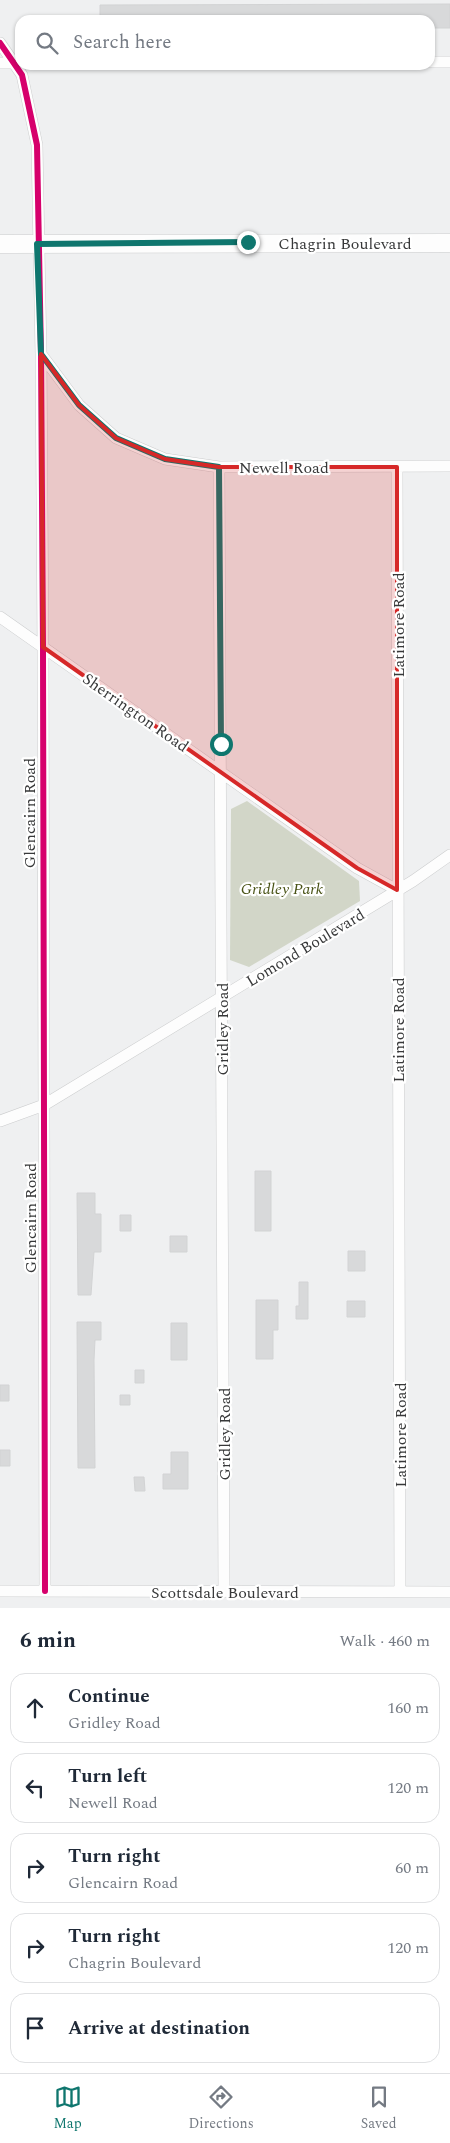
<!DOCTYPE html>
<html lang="en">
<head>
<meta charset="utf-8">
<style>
	body { margin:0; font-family:Spectral,serif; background:#f2f2f3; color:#1f2937 }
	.stop { position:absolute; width:15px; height:15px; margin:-11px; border:4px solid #0f766e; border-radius:50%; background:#fff }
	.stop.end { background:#0f766e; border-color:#fff; box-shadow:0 1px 5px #0008 }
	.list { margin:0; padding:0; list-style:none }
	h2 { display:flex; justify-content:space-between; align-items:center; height:65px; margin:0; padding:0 20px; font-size:21px }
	h2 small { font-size:16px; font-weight:400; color:#747a83 }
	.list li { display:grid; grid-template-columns:32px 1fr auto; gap:15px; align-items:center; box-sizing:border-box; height:70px; margin:0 10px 10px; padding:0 10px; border:1px solid #e0e1e3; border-radius:15px }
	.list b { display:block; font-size:19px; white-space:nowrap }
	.list p { margin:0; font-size:16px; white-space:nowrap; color:#747a83 }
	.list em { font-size:16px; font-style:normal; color:#747a83 }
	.icon { flex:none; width:28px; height:28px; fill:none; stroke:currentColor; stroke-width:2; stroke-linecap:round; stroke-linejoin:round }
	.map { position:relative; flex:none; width:450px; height:1608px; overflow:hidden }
	.search { position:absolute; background:#fff; box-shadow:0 1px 4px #0004; left:15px; right:15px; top:15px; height:55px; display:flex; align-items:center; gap:12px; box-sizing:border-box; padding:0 18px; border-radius:15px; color:#747a83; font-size:19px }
	.sheet { height:465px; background:#fff }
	nav { display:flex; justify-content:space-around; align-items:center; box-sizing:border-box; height:70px; border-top:1px solid #e0e1e3; background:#fff; font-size:14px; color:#747a83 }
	nav a { display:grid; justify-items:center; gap:2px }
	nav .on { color:#0f766e }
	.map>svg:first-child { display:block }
	.green { fill:#d2d6c8 }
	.building { fill:#d8d9da; stroke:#d2d3d4 }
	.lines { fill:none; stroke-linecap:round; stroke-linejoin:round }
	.street-casing { stroke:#cccdce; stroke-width:12 }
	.primary-casing { stroke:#cccdce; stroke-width:19 }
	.street { stroke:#fdfdfd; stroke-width:11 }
	.primary { stroke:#fdfdfd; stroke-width:18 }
	.cycleway-casing { stroke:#fff; stroke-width:9 }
	.cycleway { stroke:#d6006c; stroke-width:6 }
	.route { stroke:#0f766e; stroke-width:6 }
	.marked { fill:#d62828; fill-opacity:0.2; stroke:#d62828; stroke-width:4; stroke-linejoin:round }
	.labels { text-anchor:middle; stroke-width:4.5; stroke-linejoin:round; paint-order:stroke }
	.street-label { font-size:16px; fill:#373839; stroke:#fff }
	.park-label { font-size:16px; font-style:italic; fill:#495316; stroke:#fff }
</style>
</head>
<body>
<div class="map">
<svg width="450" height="1608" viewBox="0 0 450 1608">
	<rect width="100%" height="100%" fill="#eff0f1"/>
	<path class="green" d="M247,801l112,80 1,20 -111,66 -19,-7 1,-151z"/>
	<path class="building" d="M450,4v24h-20v-8h-330v-15z
		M255,1171h16v60h-16z
		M77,1193h18v21h6v38h-7l-3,43h-13z
		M120,1215h11v16h-11z
		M170,1236h17v16h-17z
		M348,1251h17v20h-17z
		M299,1282h9v37h-12v-13h3z
		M256,1300h22v30h-5v29h-17z
		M347,1301h18v16h-18z
		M77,1322h24v18h-6l-1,20 1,108h-17z
		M171,1323h16v37h-16z
		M135,1370h9v13h-9z
		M0,1385h9v16h-9z
		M120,1395h10v10h-10z
		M0,1450h10v16h-10z
		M171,1452h17v37h-25v-15h8z
		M134,1477h10l1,14h-10z"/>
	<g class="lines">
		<defs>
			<path id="street" d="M0,43l22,32 15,70 4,209 2,293 2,944
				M430,62h20
				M0,63h20
				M41,354l38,51 37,33 49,21 54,8 231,-1
				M219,467l5,1125
				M397,467l3,1125
				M0,617l357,251 40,22
				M0,1121l44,-16 369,-224 37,-26
				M0,1591l450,1"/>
			<path id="primary" d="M0,244l450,-1"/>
		</defs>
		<use href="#street" class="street-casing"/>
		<use href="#primary" class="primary-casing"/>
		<use href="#street" class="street"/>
		<use href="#primary" class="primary"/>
		<defs>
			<path id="cycleway" d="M0,43l22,32 15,70 4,209 2,293 2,944"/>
		</defs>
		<use href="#cycleway" class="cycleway-casing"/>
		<use href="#cycleway" class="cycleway"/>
	</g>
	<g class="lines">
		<path class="route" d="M221,744l-2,-277 -54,-8 -49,-21 -37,-33 -38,-51 -4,-110 211,-2"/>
	</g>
	<path class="marked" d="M41,354l38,51 37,33 49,21 54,8h178v423l-40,-22 -314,-221z"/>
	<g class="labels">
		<g class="street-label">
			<text x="345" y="249">Chagrin Boulevard</text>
			<text x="284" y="473">Newell Road</text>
			<text transform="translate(398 625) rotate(-90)" y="6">Latimore Road</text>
			<text transform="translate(136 712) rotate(35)" y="6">Sherrington Road</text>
			<text transform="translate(29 813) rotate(-90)" y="6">Glencairn Road</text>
			<text transform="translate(305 947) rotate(-31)" y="6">Lomond Boulevard</text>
			<text transform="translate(222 1029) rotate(-90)" y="6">Gridley Road</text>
			<text transform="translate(398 1030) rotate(-90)" y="6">Latimore Road</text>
			<text transform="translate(30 1218) rotate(-90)" y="6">Glencairn Road</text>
			<text transform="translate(224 1434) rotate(-90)" y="6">Gridley Road</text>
			<text transform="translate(400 1435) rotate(-90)" y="6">Latimore Road</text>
			<text x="225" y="1598">Scottsdale Boulevard</text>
		</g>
		<g class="park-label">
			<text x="282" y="894">Gridley Park</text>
		</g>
	</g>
</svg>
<div class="stop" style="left:221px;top:744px"></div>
<div class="stop end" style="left:248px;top:242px"></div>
<div class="search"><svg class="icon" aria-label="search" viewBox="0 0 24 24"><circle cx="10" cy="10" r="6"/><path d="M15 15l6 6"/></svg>Search here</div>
</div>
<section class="sheet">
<h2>6 min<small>Walk · 460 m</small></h2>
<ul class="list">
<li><svg class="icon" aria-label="ahead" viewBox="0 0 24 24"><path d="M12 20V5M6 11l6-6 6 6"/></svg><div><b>Continue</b><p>Gridley Road</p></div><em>160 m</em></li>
<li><svg class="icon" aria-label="left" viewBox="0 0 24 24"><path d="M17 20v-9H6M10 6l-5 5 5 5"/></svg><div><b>Turn left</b><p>Newell Road</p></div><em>120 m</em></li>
<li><svg class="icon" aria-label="right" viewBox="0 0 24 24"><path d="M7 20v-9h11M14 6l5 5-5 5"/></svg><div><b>Turn right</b><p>Glencairn Road</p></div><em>60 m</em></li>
<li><svg class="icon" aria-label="right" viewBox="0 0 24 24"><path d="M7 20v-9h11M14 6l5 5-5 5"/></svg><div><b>Turn right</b><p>Chagrin Boulevard</p></div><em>120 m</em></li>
<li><svg class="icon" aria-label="arrive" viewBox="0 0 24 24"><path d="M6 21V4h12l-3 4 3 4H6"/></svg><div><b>Arrive at destination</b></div></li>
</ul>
</section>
<nav>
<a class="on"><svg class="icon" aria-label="map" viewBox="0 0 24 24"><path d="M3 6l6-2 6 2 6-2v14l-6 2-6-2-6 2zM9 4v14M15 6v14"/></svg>Map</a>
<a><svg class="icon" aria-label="directions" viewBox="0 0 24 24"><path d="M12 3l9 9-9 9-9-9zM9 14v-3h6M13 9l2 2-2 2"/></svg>Directions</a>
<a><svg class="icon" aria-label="saved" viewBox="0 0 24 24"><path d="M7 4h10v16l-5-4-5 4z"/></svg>Saved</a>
</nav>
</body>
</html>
